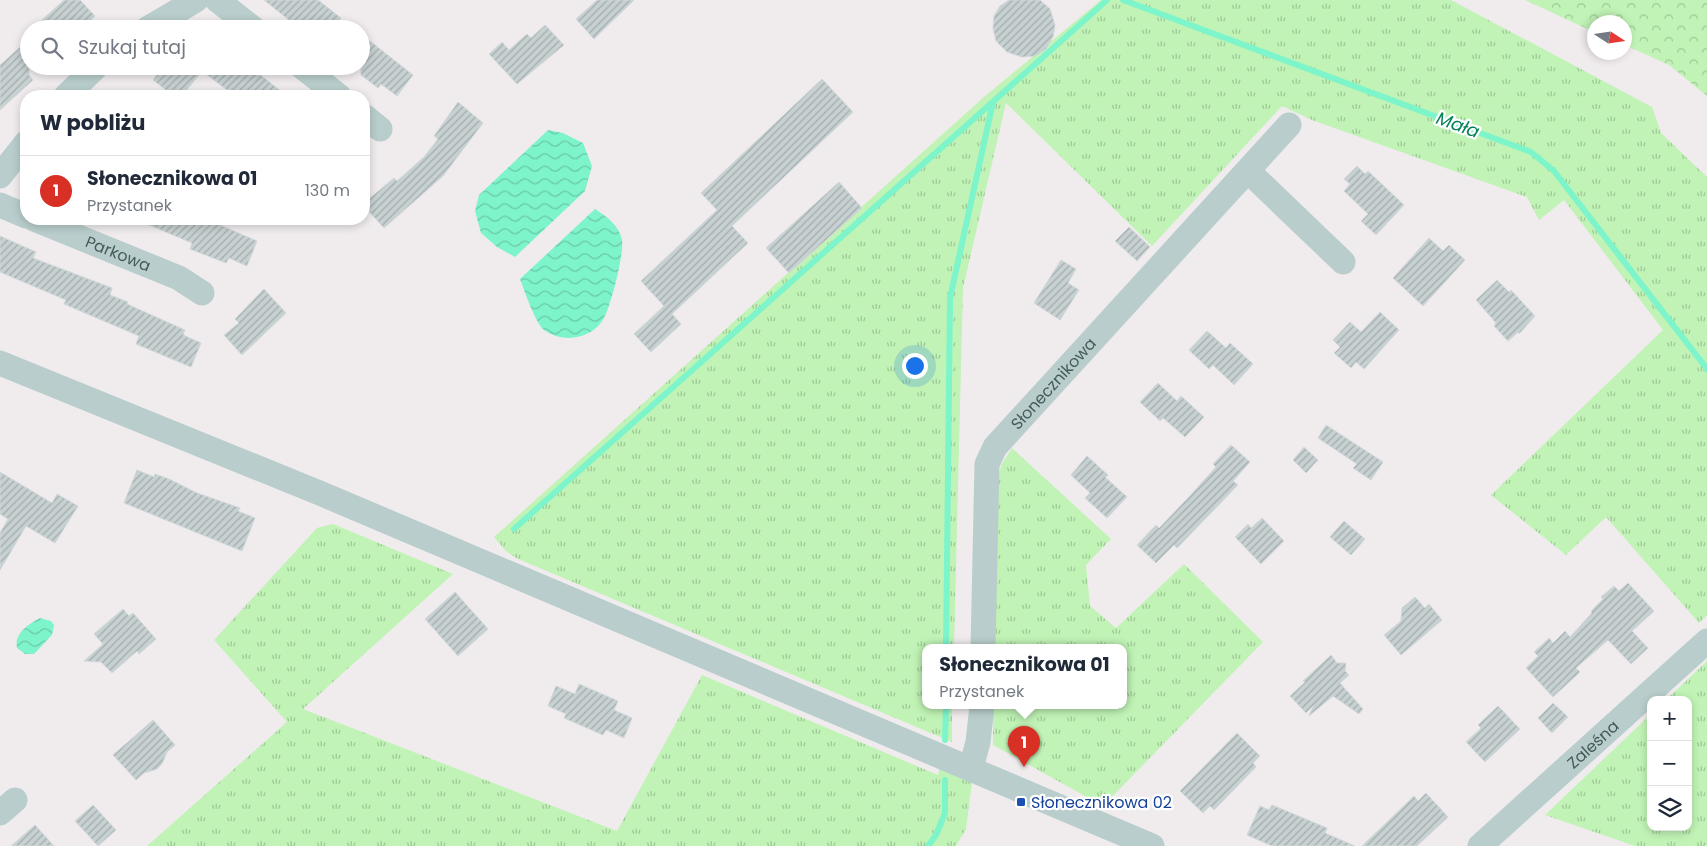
<!DOCTYPE html>
<html lang="pl">
<head>
<meta charset="utf-8">
<style>
	body { margin:0; font-family:Poppins,sans-serif; background:#f6f6f7; color:#1f2937 }
	.controls { position:absolute; right:15px; bottom:15px; display:grid; overflow:hidden; border-radius:10px; box-shadow:0 2px 8px #0003 }
	.controls button { width:45px; height:45px; display:grid; place-items:center; padding:0; border:0; border-bottom:1px solid #e0e1e3; background:#fff; color:#1f2937; font:25px sans-serif }
	.compass { position:absolute; left:1587px; top:15px; width:45px; height:45px; border-radius:50%; background:#fff; box-shadow:0 2px 8px #0003; rotate:102deg }
	.you { position:absolute; left:914px; top:365px; width:18px; height:18px; margin:-12px; border:4px solid #fff; border-radius:50%; background:#1a73e8; box-shadow:0 0 0 8px #1a73e833 }
	.badge { display:grid; place-items:center; width:32px; height:32px; border-radius:50%; background:#d93025; color:#fff; font-size:16px; font-weight:700 }
	.pin { position:absolute; translate:-50% -41px; filter:drop-shadow(0 1px 2px #0008) }
	.pin::after { content:''; position:absolute; top:26px; width:18px; height:15px; background:inherit; clip-path:polygon(0 0,100% 0,50% 100%) }
	.popup { position:absolute; left:922px; top:644px; width:205px; height:65px; box-sizing:border-box; display:grid; place-content:center; border-radius:10px; background:#fff; filter:drop-shadow(0 1px 4px #0005); font-size:16px; white-space:nowrap; color:#747a83 }
	.popup b { font-size:19px; color:#1f2937 }
	.popup::after { content:''; position:absolute; left:50%; top:100%; margin-left:-10px; border:10px solid transparent; border-top-color:#fff }
	.list { margin:0; padding:0; list-style:none }
	h2 { display:flex; justify-content:space-between; align-items:center; height:65px; margin:0; padding:0 20px; font-size:21px }
	h2 small { font-size:16px; font-weight:400; color:#747a83 }
	.list li { display:grid; grid-template-columns:32px 1fr auto; gap:15px; align-items:center; box-sizing:border-box; height:70px; padding:0 20px; border-top:1px solid #e0e1e3 }
	.list b { display:block; font-size:19px; white-space:nowrap }
	.list p { margin:0; font-size:16px; white-space:nowrap; color:#747a83 }
	.list em { font-size:16px; font-style:normal; color:#747a83 }
	.icon { flex:none; width:28px; height:28px; fill:none; stroke:currentColor; stroke-width:2; stroke-linecap:round; stroke-linejoin:round }
	.map { position:relative; flex:none; width:1707px; height:846px; overflow:hidden }
	.search { position:absolute; background:#fff; box-shadow:0 2px 8px #0003; left:20px; top:20px; width:350px; height:55px; display:flex; align-items:center; gap:12px; box-sizing:border-box; padding:0 18px; border-radius:28px; color:#747a83; font-size:19px }
	.panel { position:absolute; background:#fff; box-shadow:0 2px 8px #0003; left:20px; top:90px; width:350px; height:135px; border-radius:20px }
	.map>svg:first-child { display:block }
	.grass { fill:url(#grass-tufts) }
	.forest { fill:url(#forest-crowns) }
	.water { fill:url(#water-waves) }
	.lines { fill:none; stroke-linecap:round; stroke-linejoin:round }
	.stream { stroke:#7ef4cb; stroke-width:6 }
	.building { fill:url(#building-hatch); stroke:#d0d8d9 }
	.minor { stroke:#b9cecc; stroke-width:25 }
	.transit-dot { fill:#1a4fb4; stroke:#fff; stroke-width:2 }
	.labels { text-anchor:middle; stroke-width:4.5; stroke-linejoin:round; paint-order:stroke }
	.street-label { font-size:16px; fill:#435c5a; stroke:#fff }
	.transit-label { font-size:16px; fill:#164399; stroke:#fff; text-anchor:start }
	.water-label { font-size:18px; font-style:italic; fill:#058257; stroke:#fff }
</style>
</head>
<body>
<div class="map">
<svg width="1707" height="846" viewBox="0 0 1707 846">
	<defs>
		<pattern id="grass-tufts" width="24" height="20" patternUnits="userSpaceOnUse" patternTransform="scale(1.25)"><rect width="24" height="20" fill="#c0f3b5"/><path d="M3 7l-1-3M5 7V3M7 7l1-3M15 17l-1-3M17 17v-4M19 17l1-3" fill="none" stroke="#9ec896"/></pattern>
		<pattern id="forest-crowns" width="20" height="18" patternUnits="userSpaceOnUse" patternTransform="scale(1.25)"><rect width="20" height="18" fill="#c0f3b5"/><path d="M2 6a3 3 0 1 1 6 0M12 15a3 3 0 1 1 6 0" fill="none" stroke="#9ec896"/></pattern>
		<pattern id="water-waves" width="16" height="10" patternUnits="userSpaceOnUse" patternTransform="scale(1.25)"><rect width="16" height="10" fill="#7ef4cb"/><path d="M0 5q4-4 8 0t8 0" fill="none" stroke="#69c9a8"/></pattern>
		<pattern id="building-hatch" width="6" height="6" patternUnits="userSpaceOnUse" patternTransform="scale(1.25)"><rect width="6" height="6" fill="#c8d1d2"/><path d="M-1 1l2-2M0 6l6-6M5 7l2-2" fill="none" stroke="#a4adad"/></pattern>
	</defs>
	<rect width="100%" height="100%" fill="#f0ecee"/>
	<path class="grass" d="M1101,0h350l201,107 9,26 46,44v438l-8,8 -93,-106 -40,38 -75,-60 172,-165 -99,-130 -25,20 -12,-23 -215,-77 -30,-14 -130,140 -146,-143 -43,185 -9,360h-29v58h27v36l-436,-184 -10,-7 -12,-14 490,-440z
		M1012,448l99,91 -25,26 4,41 26,22 68,-64 79,78 -160,164 -110,-61v-39h130v-58h-129l2,-156 5,-27z
		M333,524l120,50 -150,135 314,122 85,-156 236,100 2,-9 32,16 -6,47 -10,17h-809l140,-124 -73,-82 103,-112z
		M1707,661v185h-72l-90,-31 106,-101v113h37v-127h-22z"/>
	<path class="forest" d="M1525,0h182v96l-38,-31 -44,-20 -1,-23h-30v10z"/>
	<path class="water" d="M548,130l15,3 20,10 9,23 -7,25 -70,66 -18,-10 -16,-14 -6,-22 4,-16z
		M595,209c12,8 24,16 27,31 2,15 -11,65 -18,78 -11,21 -41,26 -60,12 -8,-6 -20,-40 -24,-51z
		M40,618l11,3 3,4 -2,10 -18,19h-9l-8,-6c-3,-15 12,-24 23,-30z"/>
	<g class="lines">
		<path class="stream" d="M1123,0l408,152 23,19 153,198
			M514,529l593,-529
			M946,648l4,-350 43,-196
			M945,740l1,-34
			M928,846l8,-11 9,-22v-33"/>
	</g>
	<path class="building" d="M64,0h16l15,16 -14,13h-49z
		M264,0h54l23,18 -9,11h-32z
		M597,0h37l-40,39 -18,-20z
		M1009,0h31l10,9 5,16 -2,12 -7,12 -11,7 -13,1 -15,-5 -11,-11 -3,-13 1,-12 6,-10z
		M545,25l19,20 -47,39 -28,-30 13,-12 7,8 18,-16 4,4z
		M361,34l52,41 -16,21 -16,-12 -3,4 -17,-13z
		M29,39v36l4,5 -33,30v-45z
		M164,66h85l38,30h-52l-33,-25 -20,25h-8l-21,-16z
		M822,79l31,33 -121,114 16,17 -76,71 9,10 -30,28 -17,-18 30,-28 -23,-25 76,-71 -16,-17z
		M458,102l25,21 -40,53 -59,52 -20,-22v-3l30,-25 3,3 27,-24 14,-18 -4,-3z
		M1357,166l8,8 3,-3 36,34 -28,30 -15,-14 7,-7 -24,-23 6,-7 -6,-5z
		M839,182l23,26 -73,65 -23,-25z
		M135,219h71l51,22 -10,25 -18,-8 -3,5 -36,-14 2,-6z
		M1129,227l21,20 -13,14 -22,-20z
		M0,236l36,16 -3,6 79,30 -2,7 18,7 -1,2 58,26 -2,5 18,8 -10,24 -55,-23 3,-8 -75,-32 2,-4 -66,-28z
		M1429,238l14,13 6,-6 16,15 -42,46 -30,-28z
		M1061,260l15,9 -8,14 11,7 -19,30 -26,-17z
		M1497,280l12,12 2,-2 24,26 -15,17h-3l-9,8 -14,-15 2,-3 -20,-23z
		M264,289l22,24 -44,42 -18,-20 15,-12 -4,-4z
		M1380,312l19,18 -35,39 -8,-7 -5,6 -17,-15 6,-6 -7,-7 17,-18 11,10z
		M1207,331l19,17 4,-5 23,21 -19,21 -21,-20 -4,4 -20,-19z
		M1158,383l19,18 4,-5 23,21 -19,20 -22,-19 -3,3 -20,-19z
		M1326,425l57,37 -12,18 -18,-12 4,-4 -39,-26z
		M1231,445l19,17 -17,19 5,4 -61,63 -3,-3 -18,18 -19,-18 19,-20 3,3 28,-29 29,-32 -3,-3z
		M1304,447l14,13 -12,13 -13,-13z
		M1087,456l21,19 -3,2 22,20 -20,21 -22,-20 5,-5 -19,-18z
		M137,470l17,7 1,-3 14,5 28,14 43,15 -2,3 17,7 -13,33 -118,-48z
		M0,472l52,31 5,-9 21,12 -23,37 -29,-17 -26,44v-37l8,-14 -8,-5z
		M1262,518l22,23 -23,23 -26,-27 13,-13 3,4z
		M1344,521l21,18 -14,16 -21,-18z
		M1628,583l26,28 -22,20 16,17 -17,16 -23,-24 -32,28 4,4 -27,25 -27,-29 12,-12 -4,-4 15,-14 4,5 12,-12 5,6 21,-23 1,-4 11,-11 -2,-2 13,-11 5,5z
		M455,592l33,37 -30,27 -33,-37z
		M1415,597l10,11 4,-4 13,16 -41,35 -17,-20 17,-14 1,-13z
		M123,609l6,7 4,-3 23,26 -17,15 -2,-3 -25,22 -11,-11 -17,-1 19,-17 -9,-10z
		M1331,655l6,8h9l-1,8 4,4 -9,8 23,26 -4,5 -26,-18 -24,20 4,-10 -7,7 -16,-17 15,-14 -2,-1z
		M579,684l39,17 -4,9 18,8 -8,20 -18,-8 -3,5 -39,-17 2,-4 -18,-8 8,-20 19,8z
		M1553,703l15,14 -16,16 -14,-15z
		M1498,706l22,23 -35,33 -19,-20 15,-14 -3,-3z
		M153,720l22,25 -8,7 -5,12 -5,5 -13,4 -8,7 -23,-25z
		M1237,733l23,23 -7,7 3,4 -42,43 -4,-4 -7,7 -23,-22z
		M1426,793l22,24 -31,29h-55l52,-50 4,5z
		M93,805l23,25 -18,16 -23,-25z
		M1272,805l55,23 -2,5 30,13h-83l-25,-11 13,-29 9,4z
		M35,825l19,21h-43z"/>
	<g class="lines">
		<g class="minor">
			<path d="M217,0l37,29"/>
			<path d="M147,29l49,-29"/>
			<path d="M301,66l38,30"/>
			<path d="M66,96l31,-30"/>
			<path d="M364,116l16,13"/>
			<path d="M1248,171l95,91"/>
			<path d="M0,176l26,-33"/>
			<path d="M0,205l26,11"/>
			<path id="s1" d="M34,219l145,59 23,15"/>
			<path d="M0,363l322,131 830,352"/>
			<path id="s2" d="M983,648l4,-184 8,-17 294,-322"/>
			<path d="M971,768l7,-26 4,-36"/>
			<path d="M0,813l15,-13"/>
			<path id="s3" d="M1480,846l227,-205"/>
		</g>
	</g>
	<rect class="transit-dot" x="1016" y="797" width="10" height="10" rx="2.5"/>
	<g class="labels">
		<g class="street-label">
			<text dy="6" stroke="none"><textPath href="#s1" startOffset="91">Parkowa</textPath></text>
			<text dy="6" stroke="none"><textPath href="#s2" startOffset="289">Słonecznikowa</textPath></text>
			<text dy="6" stroke="none"><textPath href="#s3" startOffset="152">Zaleśna</textPath></text>
		</g>
		<g class="transit-label">
			<text x="1031" y="808">Słonecznikowa 02</text>
		</g>
		<g class="water-label">
			<text transform="translate(1458 125) rotate(20)" y="6">Mała</text>
		</g>
	</g>
</svg>
<div class="controls">
<button>+</button>
<button>−</button>
<button><svg class="icon" aria-label="layers" viewBox="0 0 24 24"><path d="M12 4l9 5-9 5-9-5zM3 14l9 5 9-5"/></svg></button>
</div>
<svg class="compass" viewBox="-18 -18 36 36"><path d="M0-13l5 13h-10z" fill="#e53935"/><path d="M0 13l5-13h-10z" fill="#747a83"/></svg>
<div class="you"></div>
<div class="pin badge" style="left:1024px;top:767px">1</div>
<div class="popup"><b>Słonecznikowa 01</b>Przystanek</div>
<div class="search"><svg class="icon" aria-label="search" viewBox="0 0 24 24"><circle cx="10" cy="10" r="6"/><path d="M15 15l6 6"/></svg>Szukaj tutaj</div>
<section class="panel">
<h2>W pobliżu<small></small></h2>
<ul class="list">
<li><span class="badge">1</span><div><b>Słonecznikowa 01</b><p>Przystanek</p></div><em>130 m</em></li>
</ul>
</section>
</div>
</body>
</html>
